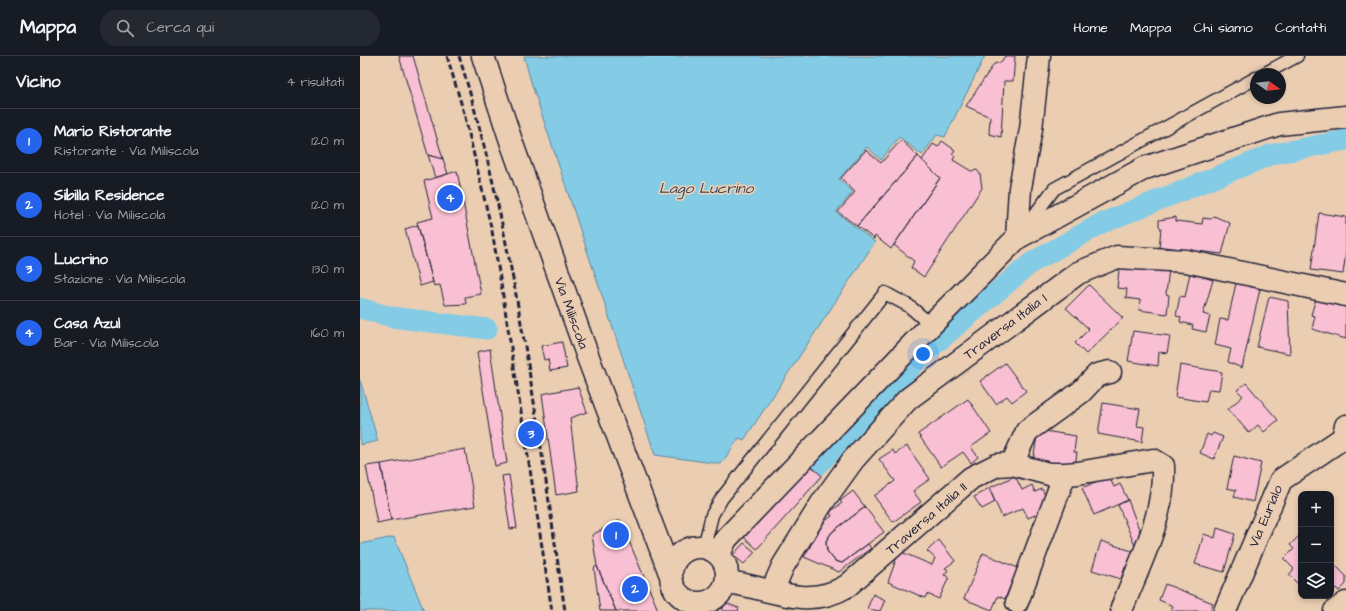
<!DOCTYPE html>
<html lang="it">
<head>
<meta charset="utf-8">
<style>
	body { margin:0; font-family:"Architects Daughter",sans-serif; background:#242831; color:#f1f3f6 }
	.controls { position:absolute; right:12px; bottom:12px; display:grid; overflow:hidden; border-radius:8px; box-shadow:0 2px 6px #0003 }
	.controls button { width:36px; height:36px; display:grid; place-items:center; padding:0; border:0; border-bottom:1px solid #363941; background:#171b24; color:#f1f3f6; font:20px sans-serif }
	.compass { position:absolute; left:890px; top:12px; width:36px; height:36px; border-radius:50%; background:#171b24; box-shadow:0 2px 6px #0003; rotate:104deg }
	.you { position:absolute; left:563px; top:298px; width:14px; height:14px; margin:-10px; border:3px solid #fff; border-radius:50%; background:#1a73e8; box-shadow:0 0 0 6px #1a73e833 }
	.badge { display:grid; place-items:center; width:26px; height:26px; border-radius:50%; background:#2563eb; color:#fff; font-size:13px; font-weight:700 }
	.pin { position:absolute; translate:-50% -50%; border:2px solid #fff; box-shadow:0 1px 4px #0006 }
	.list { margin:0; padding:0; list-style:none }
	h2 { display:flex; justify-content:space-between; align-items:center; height:52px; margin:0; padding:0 16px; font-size:17px }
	h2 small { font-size:13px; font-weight:400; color:#9ea1a6 }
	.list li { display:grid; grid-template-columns:26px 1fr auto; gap:12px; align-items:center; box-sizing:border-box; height:64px; padding:0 16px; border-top:1px solid #363941 }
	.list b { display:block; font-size:15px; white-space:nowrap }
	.list p { margin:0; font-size:13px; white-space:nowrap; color:#9ea1a6 }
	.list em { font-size:13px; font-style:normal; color:#9ea1a6 }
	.icon { flex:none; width:22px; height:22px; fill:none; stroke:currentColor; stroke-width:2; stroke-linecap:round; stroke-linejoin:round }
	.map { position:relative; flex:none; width:986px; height:555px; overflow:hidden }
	header { display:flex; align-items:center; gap:24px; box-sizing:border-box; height:56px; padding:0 20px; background:#171b24; border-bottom:1px solid #363941 }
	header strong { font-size:19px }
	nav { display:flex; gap:22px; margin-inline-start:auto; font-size:14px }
	.search { width:280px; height:36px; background:#242831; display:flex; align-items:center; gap:10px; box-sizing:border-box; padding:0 14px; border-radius:16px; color:#9ea1a6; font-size:15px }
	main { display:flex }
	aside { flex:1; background:#171b24 }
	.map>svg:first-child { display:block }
	.water { fill:#84cbe5; stroke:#5d87a1 }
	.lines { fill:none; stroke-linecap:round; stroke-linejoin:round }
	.canal { stroke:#84cbe5; stroke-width:21 }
	.building { fill:#f9bfd2; stroke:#22223b }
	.service-casing { stroke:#22223b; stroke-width:15 }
	.minor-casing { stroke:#22223b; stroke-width:25 }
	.tertiary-casing { stroke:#22223b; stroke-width:25 }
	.secondary-casing { stroke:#22223b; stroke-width:25 }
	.service { stroke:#ebceb2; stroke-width:12 }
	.minor { stroke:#ebceb2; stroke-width:22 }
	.tertiary { stroke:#ebceb2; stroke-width:22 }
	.secondary { stroke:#ebceb2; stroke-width:22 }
	.rail { stroke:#22223b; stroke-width:3; stroke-dasharray:6 3; stroke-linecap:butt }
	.labels { text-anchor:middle; stroke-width:3.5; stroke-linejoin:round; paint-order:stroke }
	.street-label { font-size:14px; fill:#22223b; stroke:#ebceb2 }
	.water-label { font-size:15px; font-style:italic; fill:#36445d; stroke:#ebceb2 }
</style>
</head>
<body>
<header>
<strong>Mappa</strong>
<div class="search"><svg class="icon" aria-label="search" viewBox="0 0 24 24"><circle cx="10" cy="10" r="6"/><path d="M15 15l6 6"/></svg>Cerca qui</div>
<nav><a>Home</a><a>Mappa</a><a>Chi siamo</a><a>Contatti</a></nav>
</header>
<main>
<aside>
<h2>Vicino<small>4 risultati</small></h2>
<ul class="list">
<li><span class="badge">1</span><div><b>Mario Ristorante</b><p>Ristorante · Via Miliscola</p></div><em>120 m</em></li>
<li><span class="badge">2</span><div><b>Sibilla Residence</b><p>Hotel · Via Miliscola</p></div><em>120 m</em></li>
<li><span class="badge">3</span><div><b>Lucrino</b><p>Stazione · Via Miliscola</p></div><em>130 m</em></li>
<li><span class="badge">4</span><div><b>Casa Azul</b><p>Bar · Via Miliscola</p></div><em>160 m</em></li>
</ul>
</aside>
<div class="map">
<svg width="986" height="555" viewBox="0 0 986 555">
	<rect width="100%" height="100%" fill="#ebceb2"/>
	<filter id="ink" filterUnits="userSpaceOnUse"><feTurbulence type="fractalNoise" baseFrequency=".025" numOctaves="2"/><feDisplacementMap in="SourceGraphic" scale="8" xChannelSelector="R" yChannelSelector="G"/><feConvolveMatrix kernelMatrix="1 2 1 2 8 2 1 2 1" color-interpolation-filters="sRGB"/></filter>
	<g filter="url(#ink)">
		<path class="water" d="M164,0h461l-40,81 -8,-2 -15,20 -23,-18 -18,23 -14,-13 -28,32 14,13 -17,20 39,30 -131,198 -5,-2 -18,26 -66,-9 -124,-373z
			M0,324l18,61 -18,4z
			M34,481l30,74h-64v-67z"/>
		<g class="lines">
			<path class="canal" d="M0,252l31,9 96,12
				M435,433l128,-135 108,-91 71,-40 171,-69 73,-14"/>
		</g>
		<path class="building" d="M39,0h14l30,103 -15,-4z
			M645,0h10l-2,25h-9l-3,56 -12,-3 1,-17 -24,-11 28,-42 7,-2z
			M541,84l17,16 -61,70 -19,-14 17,-20 -14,-14 25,-28 15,13z
			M582,85l13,9 -3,4 3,2 -2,4 18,11 6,-1 3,4 2,14 -58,89 -13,-9 3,-7 -20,-16 46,-67 -18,-18 11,-16 5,3z
			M68,99l15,4 5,15 -13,4z
			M558,100l22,22 -49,71 -16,-13 -1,3 -17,-13z
			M97,115l24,123 -16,3 1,7 -21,1 -5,-20 -6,1 -17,-64 16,-4 -9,-37z
			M959,157l27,4v35l-3,22 -32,-4z
			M854,160l16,7 -8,31 -58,-7 -5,2 2,-21 -2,-2v-6l17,-3v4l26,3 1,-6 8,1z
			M58,169l15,57 -13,4 -15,-57z
			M766,209l43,4 -3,25 3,1 -2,19 -28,-4 1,-10 -14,-2 1,-9 -10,-1 2,-18z
			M830,217l23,7 -10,34 7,2 -4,16 -14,-3 1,-4 -13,-3 1,-5 -5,-1 4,-20 5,1z
			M876,227l24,6 -18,79 -14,-6 3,-13 -16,-4 5,-26 8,1z
			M729,229l34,33 -37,36 -11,-11 14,-14 -23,-21z
			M909,241l19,4 2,53 -33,-7z
			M956,242l30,9v32l-34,-10 3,-13 -4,-1z
			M773,275l37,5 -3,17 -8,-1 -1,14 -30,-5z
			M202,286l5,26 -17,3 -2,-12 -4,1 -3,-14z
			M130,293l17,114 -12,3 -18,-114z
			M645,307l21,28 -14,11 -5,-6 -11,8 -16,-23z
			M820,309l42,7 -3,18 -10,-1 -3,13 -31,-5z
			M886,327l32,37 -14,12 -6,-7 -9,8 -21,-24 15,-13 -6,-6z
			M218,331l9,25 -17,6 9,73 -23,4 -14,-101z
			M608,343l23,34 -20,14 7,10 -7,6 -8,-11 -22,15 -23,-33z
			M743,347l37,6 -3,17 7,1 -2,15 -44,-8z
			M678,374l38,6 -2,16h3l-2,15 -42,-6z
			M853,377l10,4 -9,22 -14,-6 7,-19 4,2z
			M547,390l23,33 -17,12 8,11 -28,20 -19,-26 21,-15 -16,-22 14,-9 2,4z
			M105,393l10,57 -84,14 -10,-56z
			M874,400l27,7 -8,39 -19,-5 2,-7 -9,-2z
			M21,408l10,56 -14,3 -11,-57z
			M449,408l13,12 -65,73 -14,-13z
			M149,419l8,53 -7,1 -8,-53z
			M655,420l7,14 10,-5 3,7 7,-3 9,19 -23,10 -5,-10 -21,9 -13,-29z
			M749,420l5,11 6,-3 8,16 -34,15 -12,-27z
			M629,432l6,14 -13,7 -8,-12z
			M493,435l12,16 -33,25 -6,9 1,10 8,10 7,2 26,-19 3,4 -32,24 -35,-15 20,-35 8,-6 -2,-4 12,-9 -2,-2z
			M768,444l14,37 -4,16 -20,-48z
			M505,451l19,25 -42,31 -7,-2 -8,-10 -1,-10 6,-9z
			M260,464l36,85 2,6h-42l-19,-45 -5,-31z
			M857,472l18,6 -11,38 -29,-8 9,-30 11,4z
			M941,478v53l-12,-12 5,-6 -10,-10 10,-10 -4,-4z
			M579,484l16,21 -10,7 3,2 -4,5 5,2 -10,22 -12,-5 -2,4 -37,-16 11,-31 33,14 3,-7 -8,-7z
			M741,485l37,12 -5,17 -8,-3 -4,12 -29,-9z
			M384,487l11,9 -11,12 -11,-9z
			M623,497l35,15 -13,31 -7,-3 -6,14 -28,-11z
			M971,505l15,15v8l-7,7 -3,-3 -5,5z
			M237,510l19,45h-16l-6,-43z
			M805,528l48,19 -3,8h-39l2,-5 -14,-6z
			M513,538l12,6 -5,11 -13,-2z
			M365,547l14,5 -1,3h-16z"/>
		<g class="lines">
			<defs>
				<path id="service" d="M904,18l33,-18
					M664,173l30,-40 202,-111
					M344,491l8,-32 10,-17 163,-205 24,13 22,19"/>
				<path id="minor" d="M652,408l15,-33 54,-39 16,-17 13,-3
					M367,526c43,5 79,29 120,4l124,-108 26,-13 15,-1 37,10h16l13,-1 75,-13 10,6c2,50 -23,96 -41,142
					M412,535l11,-25 39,-63 31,-43 55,-61 170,-126 39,-16 69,4 160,34
					M657,546l48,-128
					M865,555l56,-131 62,-42 3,-12
					M975,555l11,-8"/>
				<path id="tertiary" d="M657,182l3,-50 11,-59 8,-73
					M359,498l7,-15 205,-214 86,-87 128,-70 134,-44 67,-7"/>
				<path id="secondary" d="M123,0l29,88 77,216 81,213
					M311 519a28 28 0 1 1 56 0a28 28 0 1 1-56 0Z"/>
			</defs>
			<use href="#service" class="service-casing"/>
			<use href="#minor" class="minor-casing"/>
			<use href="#tertiary" class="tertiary-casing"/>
			<use href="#secondary" class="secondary-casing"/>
			<use href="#service" class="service"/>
			<use href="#minor" class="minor"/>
			<use href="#tertiary" class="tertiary"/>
			<use href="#secondary" class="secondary"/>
			<path class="rail" d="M87,0l17,57 28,118 11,65 49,315
				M99,0c56,181 78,369 106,555"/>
		</g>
	</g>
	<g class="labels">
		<g class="street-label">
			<text transform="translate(212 257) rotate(70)" y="5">Via Miliscola</text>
			<text transform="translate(645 270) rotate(-37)" y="5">Traversa Italia I</text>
			<text transform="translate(905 460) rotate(-67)" y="5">Via Eurialo</text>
			<text transform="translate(566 462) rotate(-41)" y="5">Traversa Italia II</text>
		</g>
		<g class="water-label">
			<text x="346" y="137">Lago Lucrino</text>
		</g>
	</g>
</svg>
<div class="controls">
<button>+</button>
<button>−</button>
<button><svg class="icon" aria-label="layers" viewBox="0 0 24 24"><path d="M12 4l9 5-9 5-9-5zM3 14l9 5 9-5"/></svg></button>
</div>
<svg class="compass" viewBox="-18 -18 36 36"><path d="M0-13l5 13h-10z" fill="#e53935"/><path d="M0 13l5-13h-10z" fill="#9ea1a6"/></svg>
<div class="you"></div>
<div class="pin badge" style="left:256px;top:479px">1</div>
<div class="pin badge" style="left:275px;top:533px">2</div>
<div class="pin badge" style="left:171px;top:378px">3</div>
<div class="pin badge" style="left:90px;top:142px">4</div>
</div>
</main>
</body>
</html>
